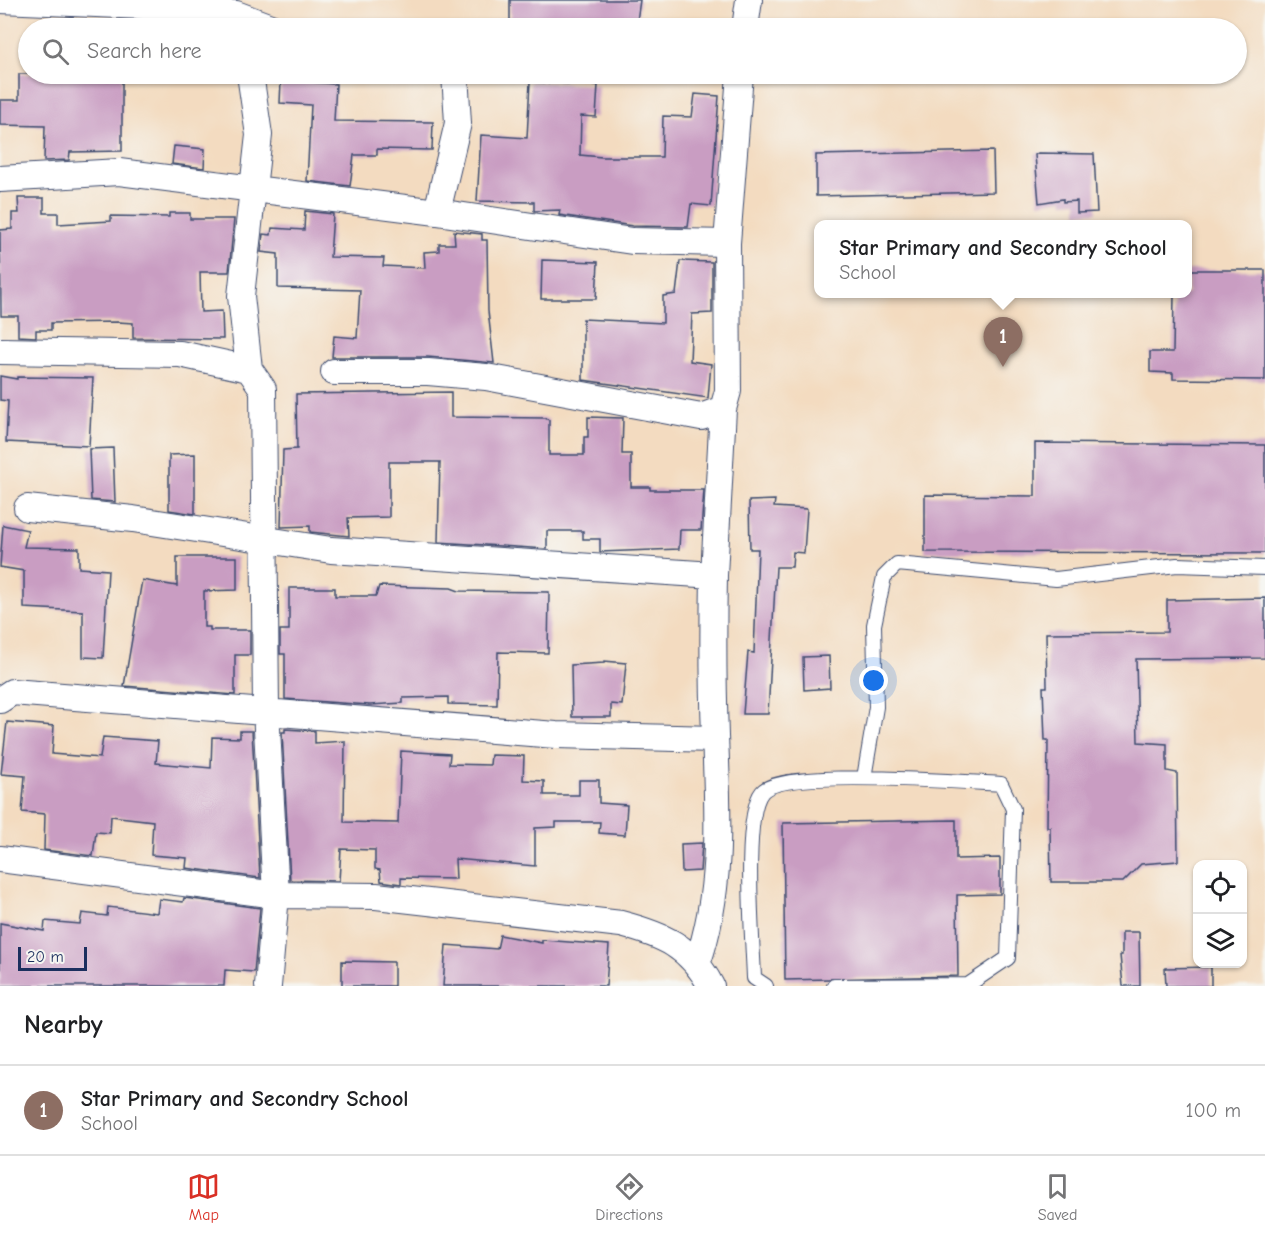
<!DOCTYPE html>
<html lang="en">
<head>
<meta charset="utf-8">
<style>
	body { margin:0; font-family:"Comic Neue",sans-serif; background:#f2f2f2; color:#202124 }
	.controls { position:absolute; right:18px; bottom:18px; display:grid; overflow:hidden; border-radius:12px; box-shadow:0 2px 4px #0004 }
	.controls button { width:54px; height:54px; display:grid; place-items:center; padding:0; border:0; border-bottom:2px solid #e0e0e0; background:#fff; color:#202124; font:30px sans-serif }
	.scale { position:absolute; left:18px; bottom:15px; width:69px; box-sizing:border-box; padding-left:6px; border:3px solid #1b2f5e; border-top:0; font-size:16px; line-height:21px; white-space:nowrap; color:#1b2f5e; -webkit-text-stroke:4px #f6f6f2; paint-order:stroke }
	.you { position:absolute; left:874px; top:681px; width:21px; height:21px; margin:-15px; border:4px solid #fff; border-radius:50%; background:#1a73e8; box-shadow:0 0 0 9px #1a73e833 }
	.badge { display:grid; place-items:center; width:39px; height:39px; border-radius:50%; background:#d93025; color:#fff; font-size:20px; font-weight:700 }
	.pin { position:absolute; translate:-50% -50px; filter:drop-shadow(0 2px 3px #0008) }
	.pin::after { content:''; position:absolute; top:32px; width:21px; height:18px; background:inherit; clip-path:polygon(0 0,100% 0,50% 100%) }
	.popup { position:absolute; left:814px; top:220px; width:378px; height:78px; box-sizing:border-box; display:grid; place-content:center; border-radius:12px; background:#fff; filter:drop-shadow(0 2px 4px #0005); font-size:20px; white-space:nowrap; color:#757577 }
	.popup b { font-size:22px; color:#202124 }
	.popup::after { content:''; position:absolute; left:50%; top:100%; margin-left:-12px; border:12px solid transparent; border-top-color:#fff }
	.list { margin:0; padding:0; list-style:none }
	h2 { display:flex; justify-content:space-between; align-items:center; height:78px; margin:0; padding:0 24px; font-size:26px }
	h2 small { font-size:20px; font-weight:400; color:#757577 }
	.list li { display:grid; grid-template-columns:39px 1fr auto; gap:18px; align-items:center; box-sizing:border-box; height:90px; padding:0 24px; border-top:2px solid #e0e0e0 }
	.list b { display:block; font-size:22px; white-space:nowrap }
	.list p { margin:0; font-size:20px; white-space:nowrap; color:#757577 }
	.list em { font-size:20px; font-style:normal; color:#757577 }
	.icon { flex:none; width:33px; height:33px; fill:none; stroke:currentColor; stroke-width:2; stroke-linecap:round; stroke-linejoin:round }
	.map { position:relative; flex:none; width:1265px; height:986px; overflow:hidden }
	.search { position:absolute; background:#fff; box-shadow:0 2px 4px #0004; left:18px; right:18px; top:18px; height:66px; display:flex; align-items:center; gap:15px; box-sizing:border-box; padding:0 21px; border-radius:33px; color:#757577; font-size:22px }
	.sheet { height:168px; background:#fff }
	nav { display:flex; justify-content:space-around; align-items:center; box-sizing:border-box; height:84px; border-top:2px solid #e0e0e0; background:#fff; font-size:16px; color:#757577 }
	nav a { display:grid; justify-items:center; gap:3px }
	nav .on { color:#d93025 }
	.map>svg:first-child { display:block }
	.building { fill:#c99dc2 }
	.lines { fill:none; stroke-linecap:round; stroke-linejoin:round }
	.lane-casing { stroke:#3b496d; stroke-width:16 }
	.street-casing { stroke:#3b496d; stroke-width:28 }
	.lane { stroke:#fff; stroke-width:14 }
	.street { stroke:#fff; stroke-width:26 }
</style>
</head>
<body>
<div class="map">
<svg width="1265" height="986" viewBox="0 0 1265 986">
	<rect width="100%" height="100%" fill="#f6f6f2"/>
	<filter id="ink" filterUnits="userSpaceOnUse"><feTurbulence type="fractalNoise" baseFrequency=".0167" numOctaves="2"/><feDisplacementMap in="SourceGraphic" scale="12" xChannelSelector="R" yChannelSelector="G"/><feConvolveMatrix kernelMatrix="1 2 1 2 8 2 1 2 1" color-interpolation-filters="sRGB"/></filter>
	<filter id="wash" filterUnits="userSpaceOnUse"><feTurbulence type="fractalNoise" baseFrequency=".008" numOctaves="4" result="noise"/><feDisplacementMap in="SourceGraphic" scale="24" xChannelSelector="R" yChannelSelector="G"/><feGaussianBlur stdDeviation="1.35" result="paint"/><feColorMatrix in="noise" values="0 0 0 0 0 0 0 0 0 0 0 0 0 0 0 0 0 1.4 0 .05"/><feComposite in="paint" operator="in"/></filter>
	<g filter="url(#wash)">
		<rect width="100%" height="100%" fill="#f3dbc0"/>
		<g id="blocks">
			<path class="building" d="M510,0h130l-4,28h-80v-3l-46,1z
				M19,74h103v77l-52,1 -1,8 -25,1 1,-35 -45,-1v-25h19z
				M281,80l55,4 -2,37 99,1 -1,28 -55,-1v6h-23l-4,31 -43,-5 4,-76 -31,-2z
				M530,82l68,3 -2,32 -15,-1 -1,39 22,2h60l1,-41 29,1 3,-23 24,2 -8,110 -20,-2 -3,23 -55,-1 -74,-11 1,-5 -26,1v-9l-57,-1 4,-66 46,3z
				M174,146l31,3 -1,19 -32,-4z
				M993,151l1,41 -178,4v-41z
				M1038,153l56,1 3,58 -20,1v-12l-14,1v-3l-24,4 -4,-48z
				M18,198h26v15h14v11l53,-3v-5l58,1v-4h21v6h44l-5,53h-29l1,40 21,-1 1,28 -90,-1v-15l-15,-1 -67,1v7h-15v7l-18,-1v-20h-17l-1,-86 12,-1v-16h7z
				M305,211l28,3 -3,43 54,1 -1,8 42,2 -1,-16 15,-1v-7h16l-1,-13 28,3v6h5l1,71 6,52 -66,-6h-96l2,-21 23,2 3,-48 -82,-2v-34l-17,-2 2,-18 8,1 1,-7 32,2z
				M542,260l56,2 -2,37h-55z
				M680,261l32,1v51l-20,1 -2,47 21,3 -3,34 -125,-18v-61l80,4v-27l13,-2z
				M1188,270h77v110l-92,-1v-6l-23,-1v-20h23l1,-58h14z
				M0,376l17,3v-2l76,1 -4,68 -83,-4 2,-41 -8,-1z
				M451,392v25l94,1 4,2v35h35v-18h4v-20l35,1 -1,36h9v33h19v3h54l-3,40h-21l-1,19 -79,3v-13h-17v-8h-36v18l-109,-7 2,-80h-51v55l-41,1 1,18 -39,-4v-6l-29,1 2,-77 14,-1 -1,-55z
				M1035,443l230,2v108l-340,-1v-57l110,1z
				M113,448l2,54 -24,-2 -2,-51z
				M195,454v60l-26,-4v-55z
				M775,500l-1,7 33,2 -3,44 -11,-1 -1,15h-16l-8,147h-25l5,-62 6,1 4,-104h-8l-1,-48z
				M3,525l25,5 -4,17 55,1v20l29,2 -5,88 -20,-1v-46l-59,-3v-37l-24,-4z
				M177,557h60v33l-33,1v36h6v3h40v25h-15v40l-111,-9 18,-106 35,6z
				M379,586l72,2 8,3 90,1 -1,61 -50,-1 -1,53 -49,-1v-7l-45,1v5l-33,2 -85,-6v-45h-5v-24h9v-42h46v8h41z
				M1265,598v60l-129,1 2,83 29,2v27l10,2 1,88 -37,3 -18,18h-72l-1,-55h-3l1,-87h-3l-2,-53h4l-1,-54 121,-1v-32z
				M829,656l1,32 -26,2 -1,-33z
				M604,661l22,2 -4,42 -11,-1v13h-39l-1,-52 33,-2z
				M7,722l47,4 -2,28 48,4 3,-21 55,4 -2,22 55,5 1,-31 28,1v-7h12l8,147 -74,-10 1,-10 -36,-3 2,-34 -42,-5 -1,17 -14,-1 -3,24 -49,-6 1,-36 -23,-2 3,-36 -24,-2z
				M285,729l30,2v12l30,-2 -1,81 54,1 3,-72 49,3 -1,10 41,1 1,-10 33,1 -1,24 21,1v14h35v-15h20v23l28,2 -2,30 -26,-2 1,-11h-44v5l-21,1v38l-80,-7 1,20 -55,-1v6l-20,-3 -1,-11 -5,-1v-19l-34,-1 -2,32 -49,-1 -8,-148h3z
				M956,820v39l44,-1v36l-43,1 1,81 -173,4 -2,-157z
				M702,843l-2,28 -18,1 -1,-28z
				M184,898l76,10 -6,64 -29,-2 -1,16h-224v-63l44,8 1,-10 35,3 2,-11 25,3 1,-9 49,6 2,-14 24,3z
				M1122,932h17l1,54h-17l-3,-31h2z
				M500,935l42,8v-3l67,5 -3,41h-163l3,-41 51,4z
				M342,961l52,1v24h-52z
				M1211,967v19h-45l-1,-18z"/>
		</g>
	</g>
	<g filter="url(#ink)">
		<use href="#blocks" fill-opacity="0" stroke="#3b496d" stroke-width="1.5"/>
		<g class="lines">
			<defs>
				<path id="lane" d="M864,778l12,-71 -2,-82 10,-48 13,-13 159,15 121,-14 88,3
					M766,986l-12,-8c-1,-34 -12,-162 8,-186 20,-24 201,-10 239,-8l12,25 -5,149 -40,27 -134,1"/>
				<path id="street" d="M0,0l144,6 92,8 37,14
					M745,28l4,-28
					M250,74l9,61 -18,161 8,73 14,20 3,321 10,185 -8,91
					M0,179l119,-7 318,40 195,29 95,2
					M437,212l21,-89 -3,-49
					M0,351l180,3 69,15
					M334,372h94l58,5 215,40 22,-8 5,-18 -1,-148 13,-169
					M27,508l106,11 198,31 383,25c-1,53 -1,107 1,161 3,76 8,155 -18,228
					M714,575l9,-166
					M0,700l12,-8 544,43 159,4
					M0,859l276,36 100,1 245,28c42,11 69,22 90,62"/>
			</defs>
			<use href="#lane" class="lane-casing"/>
			<use href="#street" class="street-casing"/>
			<use href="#lane" class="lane"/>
			<use href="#street" class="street"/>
		</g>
	</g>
</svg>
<div class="controls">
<button><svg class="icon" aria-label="locate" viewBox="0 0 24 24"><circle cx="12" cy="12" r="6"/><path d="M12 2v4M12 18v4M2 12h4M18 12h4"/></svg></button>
<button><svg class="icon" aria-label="layers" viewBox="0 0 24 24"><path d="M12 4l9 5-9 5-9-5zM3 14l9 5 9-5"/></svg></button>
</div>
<div class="scale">20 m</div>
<div class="you"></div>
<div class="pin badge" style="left:1003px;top:367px;background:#8d6e63">1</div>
<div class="popup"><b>Star Primary and Secondry School</b>School</div>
<div class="search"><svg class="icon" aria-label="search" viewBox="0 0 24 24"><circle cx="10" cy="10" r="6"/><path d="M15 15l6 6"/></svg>Search here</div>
</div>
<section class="sheet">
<h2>Nearby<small></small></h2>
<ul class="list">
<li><span class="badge" style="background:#8d6e63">1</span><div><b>Star Primary and Secondry School</b><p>School</p></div><em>100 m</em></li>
</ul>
</section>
<nav>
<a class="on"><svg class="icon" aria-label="map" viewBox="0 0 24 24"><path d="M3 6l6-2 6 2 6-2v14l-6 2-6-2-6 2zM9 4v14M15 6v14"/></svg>Map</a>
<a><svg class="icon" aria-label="directions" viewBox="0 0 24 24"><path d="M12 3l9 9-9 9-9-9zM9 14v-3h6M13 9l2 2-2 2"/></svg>Directions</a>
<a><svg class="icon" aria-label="saved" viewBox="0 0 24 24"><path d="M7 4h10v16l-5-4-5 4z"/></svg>Saved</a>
</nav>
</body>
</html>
